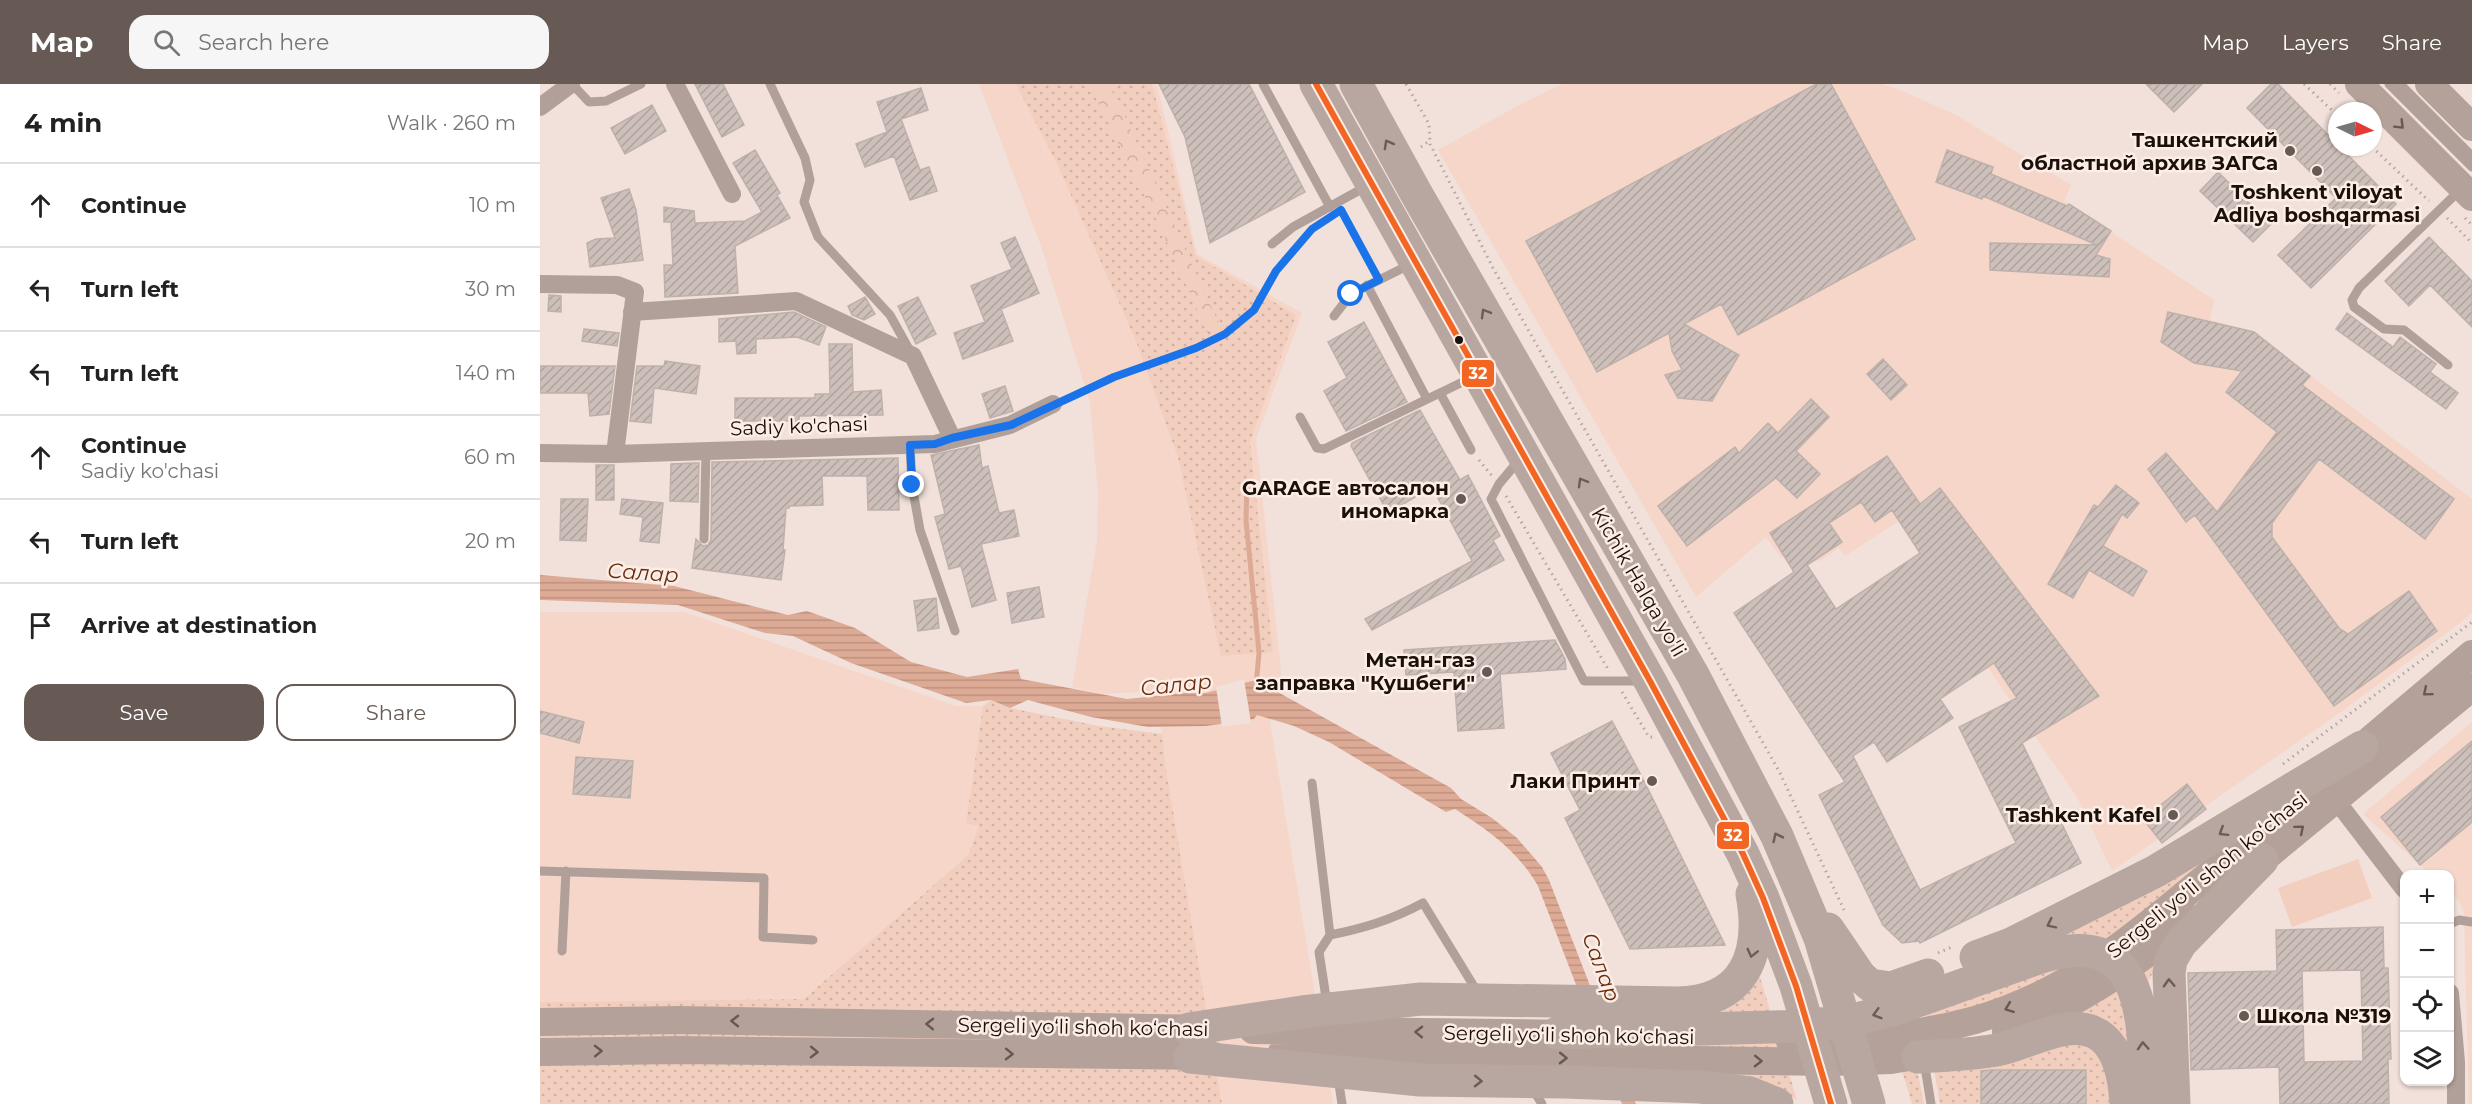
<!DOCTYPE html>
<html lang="en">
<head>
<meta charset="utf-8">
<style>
	body { margin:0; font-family:Montserrat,sans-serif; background:#f6f6f6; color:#222 }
	.controls { position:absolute; right:18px; bottom:18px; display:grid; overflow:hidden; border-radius:12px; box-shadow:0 2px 4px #0004 }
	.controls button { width:54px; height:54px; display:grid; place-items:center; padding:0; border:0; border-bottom:2px solid #e0e0e0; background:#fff; color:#222; font:30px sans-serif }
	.compass { position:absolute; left:1788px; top:18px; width:54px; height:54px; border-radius:50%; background:#fff; box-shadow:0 2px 4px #0004; rotate:95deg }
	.stop { position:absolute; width:18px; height:18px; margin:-14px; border:4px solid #1a73e8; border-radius:50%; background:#fff }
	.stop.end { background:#1a73e8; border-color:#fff; box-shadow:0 2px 6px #0008 }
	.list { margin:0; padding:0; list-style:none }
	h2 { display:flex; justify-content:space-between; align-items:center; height:78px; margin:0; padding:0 24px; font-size:26px }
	h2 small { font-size:20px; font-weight:400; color:#767676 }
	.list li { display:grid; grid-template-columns:39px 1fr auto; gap:18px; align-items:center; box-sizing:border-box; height:84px; padding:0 24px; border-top:2px solid #e0e0e0 }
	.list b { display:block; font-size:22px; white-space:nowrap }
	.list p { margin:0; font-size:20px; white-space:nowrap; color:#767676 }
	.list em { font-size:20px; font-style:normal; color:#767676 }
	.actions { display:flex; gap:12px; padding:18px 24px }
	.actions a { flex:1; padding:14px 0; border:2px solid #675953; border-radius:18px; text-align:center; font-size:21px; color:#675953 }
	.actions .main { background:#675953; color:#fff }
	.icon { flex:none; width:33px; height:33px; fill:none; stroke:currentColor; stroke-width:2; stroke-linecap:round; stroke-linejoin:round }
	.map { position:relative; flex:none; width:1932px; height:1020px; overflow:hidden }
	header { display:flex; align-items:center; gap:36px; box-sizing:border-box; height:84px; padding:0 30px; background:#675953; color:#fff }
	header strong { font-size:28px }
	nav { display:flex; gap:33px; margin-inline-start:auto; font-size:21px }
	.search { width:420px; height:54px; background:#f6f6f6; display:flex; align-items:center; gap:15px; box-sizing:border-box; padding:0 21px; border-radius:18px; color:#767676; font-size:22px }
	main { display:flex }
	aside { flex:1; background:#fff }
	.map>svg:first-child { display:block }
	.built { fill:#f5d6c9 }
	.grass { fill:url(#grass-dots) }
	.forest { fill:url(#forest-crowns) }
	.green { fill:#f2cebe }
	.water { fill:url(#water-rules) }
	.pier { fill:#f1e1da }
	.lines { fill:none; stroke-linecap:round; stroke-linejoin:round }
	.stream { stroke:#ddaa95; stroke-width:5 }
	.building { fill:url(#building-hatch); stroke:#beb1ab; stroke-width:1.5; fill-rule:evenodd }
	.path { stroke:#b4a69f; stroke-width:3; stroke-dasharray:1.5 4.5; stroke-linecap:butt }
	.lane { stroke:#b0a099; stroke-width:9 }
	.street { stroke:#b0a099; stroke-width:18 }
	.primary { stroke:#b4a199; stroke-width:28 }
	.highway { stroke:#b8a7a0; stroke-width:33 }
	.bus-1-casing { stroke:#fceee7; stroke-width:10 }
	.bus-1 { stroke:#f26522; stroke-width:6 }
	.oneway { stroke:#685852 }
	.oneway2 { stroke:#6a5c56 }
	.route { stroke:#1a73e8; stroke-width:8 }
	.poi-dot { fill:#675953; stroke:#fceee7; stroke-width:2 }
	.bus-dot { fill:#1c100b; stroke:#fceee7; stroke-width:2 }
	.labels { text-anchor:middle; stroke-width:5; stroke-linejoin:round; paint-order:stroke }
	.poi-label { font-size:20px; font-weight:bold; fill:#1c100b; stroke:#fceee7; text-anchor:end }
	.street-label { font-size:20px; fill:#1c100b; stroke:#fceee7 }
	.water-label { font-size:21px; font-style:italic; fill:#682c0e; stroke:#fceee7 }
	.line-badge { stroke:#fceee7; stroke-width:2 }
	.badge-label { font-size:16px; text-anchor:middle; font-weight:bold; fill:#fff }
</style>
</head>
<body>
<header>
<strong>Map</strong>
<div class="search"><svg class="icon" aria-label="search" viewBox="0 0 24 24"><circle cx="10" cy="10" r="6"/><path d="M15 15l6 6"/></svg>Search here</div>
<nav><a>Map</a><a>Layers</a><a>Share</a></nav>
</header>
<main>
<aside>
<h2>4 min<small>Walk · 260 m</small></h2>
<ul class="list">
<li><svg class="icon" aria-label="ahead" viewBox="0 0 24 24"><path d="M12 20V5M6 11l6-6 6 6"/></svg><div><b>Continue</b></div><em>10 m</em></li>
<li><svg class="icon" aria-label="left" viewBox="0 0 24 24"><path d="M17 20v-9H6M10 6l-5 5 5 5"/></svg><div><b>Turn left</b></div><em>30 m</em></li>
<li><svg class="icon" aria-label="left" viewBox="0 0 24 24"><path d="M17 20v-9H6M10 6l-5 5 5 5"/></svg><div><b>Turn left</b></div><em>140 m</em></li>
<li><svg class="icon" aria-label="ahead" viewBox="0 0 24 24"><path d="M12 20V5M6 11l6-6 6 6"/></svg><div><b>Continue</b><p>Sadiy ko'chasi</p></div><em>60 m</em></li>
<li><svg class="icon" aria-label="left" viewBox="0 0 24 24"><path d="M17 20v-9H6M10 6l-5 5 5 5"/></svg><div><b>Turn left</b></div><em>20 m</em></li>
<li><svg class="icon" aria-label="arrive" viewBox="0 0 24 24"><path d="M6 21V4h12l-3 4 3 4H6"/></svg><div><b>Arrive at destination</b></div></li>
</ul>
<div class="actions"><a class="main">Save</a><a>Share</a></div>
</aside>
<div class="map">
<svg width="1932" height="1020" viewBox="0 0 1932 1020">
	<defs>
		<pattern id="grass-dots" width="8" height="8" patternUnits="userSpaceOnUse" patternTransform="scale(1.5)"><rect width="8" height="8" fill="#f2cebe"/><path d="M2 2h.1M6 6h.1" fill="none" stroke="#cfb0a2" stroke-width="1.8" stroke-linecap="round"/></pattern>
		<pattern id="forest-crowns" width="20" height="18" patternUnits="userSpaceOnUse" patternTransform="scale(1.5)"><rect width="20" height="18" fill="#f2cebe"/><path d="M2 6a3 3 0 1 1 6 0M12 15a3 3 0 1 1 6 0" fill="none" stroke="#cfb0a2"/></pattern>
		<pattern id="water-rules" width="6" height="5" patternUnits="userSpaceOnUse" patternTransform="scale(1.5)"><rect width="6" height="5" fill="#ddaa95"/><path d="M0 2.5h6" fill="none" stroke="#bd917f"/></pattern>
		<pattern id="building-hatch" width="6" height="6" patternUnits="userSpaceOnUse" patternTransform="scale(1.5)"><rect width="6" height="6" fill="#cdbfba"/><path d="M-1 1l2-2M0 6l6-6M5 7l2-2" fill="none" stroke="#afa39f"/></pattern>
	</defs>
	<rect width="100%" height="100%" fill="#f1e1da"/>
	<path class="built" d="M439,0h178l40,170 105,59 -46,126 26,241 -12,42 63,382h-111l-57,-341 -8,-72 -53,3 -32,-7 25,-146 1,-48 -8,-90 -49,-157z
		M1022,0h319l17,5 58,26 115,70 -7,16 150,99 -4,20 44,12 218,167v113l-11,10 -116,87 -233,162 -35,-74 -87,-126 -91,-150 -54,35 -6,-8 -21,14 -13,-20 -24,16 -15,-21 -70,60 -258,-447 83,-46z
		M0,528h144l272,94h27l-17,116 13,4 -11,29 -164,144 -264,3z
		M1932,638v382h-3l-5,-192 -6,-12 -8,-8v-18h-20l-67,-60z"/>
	<path class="grass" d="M476,0h136l44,172 100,59 -46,127 23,210 -52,4 -43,-199 -44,-121 -76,-170z
		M451,616l19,8 89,18 63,8 3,29 57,341h-682v-102l264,-3 164,-144 11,-29 -13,-3 17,-117z
		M1688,757l-121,102 -89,48 -46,16 -17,59 101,-23 23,1 11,5 13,12 9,43h-26l-1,-34h-103l-1,34h-41l-20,-115z
		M1621,871l-15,32 -5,91 -67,-64z
		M1220,893l37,123 -14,-8 -109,-17 2,-60 75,-28z
		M1362,910l22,110h-12c-11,-40 -25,-77 -53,-108z"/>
	<path class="forest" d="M549,0h21l111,244 -14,4 -46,-103z"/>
	<path class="green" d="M1818,775l14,39 -80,29 -14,-39z"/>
	<path class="water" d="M0,491l134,11 114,29 19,-4 48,17 56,34 56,15 51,-8 3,10 106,20 58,-6h21l50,-13 195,108 10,11 31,19 25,20 25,29 7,13 87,224h-14l-84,-218c-20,-35 -49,-55 -83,-77l-9,3 -117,-70 -35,-16 -37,-11 -3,4 -48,7 -58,1 -57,-10 -63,-17 -18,8 -19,-8 -25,3 -115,-40 -58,-27 -28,-3 -87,-28 -138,-5z"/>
	<path class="pier" d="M704,595l7,44 -29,4 -6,-40z"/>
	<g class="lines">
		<path class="stream" d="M707,399l-1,37 13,133 -3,33"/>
	</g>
	<path class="building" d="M155,0h28l21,41 -22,12z
		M619,0h90l56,108 -95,51 -25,-106z
		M1276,0h15l84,155 -177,96 -17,-31 -37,20 55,31 -27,46 -34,-3 -13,-23 17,-5 -10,-19 -3,-18 -72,39 -71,-131z
		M1606,0h56l-28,28z
		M1731,0h7l59,60v3h3l56,57 -85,84 -33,-33 58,-57 -89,-90z
		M381,4l7,22 -27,9 19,51 9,-3 8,24 -27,9 -16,-44 -29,11 -9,-23 31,-12 -10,-30z
		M112,21l14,26 -41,23 -14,-26z
		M215,66l25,43 -3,2 13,23 -55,28 3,47 -73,4 -1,-32h9l-2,-43h-7v-15l30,4 1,12 50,-2 17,-9 -29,-49z
		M1407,66l46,17 -2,7 76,32 2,-2 42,27 -15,24 14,4 -1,18 -119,-7v-27l107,2 -114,-49 -1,3 -46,-17z
		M1678,88l53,52 -18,18 -53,-51z
		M89,105l7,21 7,50 -53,7 -3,-24 9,-4 19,-1 -14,-40z
		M475,153l24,56 -38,16 12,32 -50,18 -9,-26 31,-11 -14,-36 41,-17 -11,-26z
		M1889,153l43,44v46l-42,-42 -21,21 -24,-25z
		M9,211l12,1v16l-13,-1z
		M325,213l10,17 -11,6 -12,-5 -4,-9z
		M378,213l18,37 -20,10 -18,-38z
		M254,228l32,15 -7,18 -22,-8 -41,2v14l-19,1 -1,-13 -17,1v-23z
		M1628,228l86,20 56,44 -8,9 152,114 -29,40 -106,-80 -47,64v14l67,91 9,6 61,-43 28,40 -103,75 -139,-191 -9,7 -38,-53 18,-16 51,59 60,-80 -51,-40 16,-21 -48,-8 -33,-21z
		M1807,229l46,34 7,-10 36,27 -6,8 28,21 -12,16 -110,-80z
		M824,238l43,80 -61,29 -22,-40 23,-13 -19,-36z
		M44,245l35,4 -2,13 -35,-5z
		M289,260h23l1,48 28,-2 2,25 -84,1v5h-64v-23h80v-4h15z
		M1343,275l24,26 -16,15 -24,-26z
		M125,277l35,5 -4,28 -42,-6 -3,35 -21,-2 7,-55h27z
		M0,282h75l-6,48 -19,2 -2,-23h-48z
		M465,302l8,25 -23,7 -8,-24z
		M1271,315l18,18 -33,34 24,23 -23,24 -21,-20 -89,68 -29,-40 77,-59 4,6 29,-30 10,10z
		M880,326l40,70 8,-5 32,61 -7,4 11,20 -132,70 -7,-11 107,-58 -40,-74 -44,26 -37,-67 1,-3z
		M439,361l3,23 6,-2 11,47 15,-3 5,26 -38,8 15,56 -24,7 -11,-41 -12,3 -14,-52 10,-3 -14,-59z
		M1347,372l33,48 20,-16 159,208 -77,47 59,120 -161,80 -1,-2 -17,2 -19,-18 -64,-130 26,-13 -111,-169 60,-41 -24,-39zM1321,418l14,20 17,-12 28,43 -84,56 -29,-44 35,-23 -13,-19zM1454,579l23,35 -58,29 57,116 -96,47 -67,-134 21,-14 13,20 66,-44 -13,-19z
		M358,374l1,52h-31l-1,-34h-45l1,29 -34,1v2h-3l-3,42h2l-4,30 -89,-12 4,-29 7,7 5,-1 3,-5 1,-78z
		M154,379h5l-1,39 -28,-1 1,-37z
		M56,381h18v35h-18z
		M1576,401l23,18 -12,15 -5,-4 -19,32 44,25 -14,25 -44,-26 -16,28 -25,-14 46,-79 4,2z
		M21,415h27l-2,42 -26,-1z
		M82,415l41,4 -4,40 -19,-2 3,-24 -23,-3z
		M499,503l5,30 -32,6 -5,-30z
		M396,514l3,30 -21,3 -4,-30z
		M1015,556l10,19 1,10 -66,5 4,54 -46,3 -4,-59 -48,3 -2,-25z
		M0,627l44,11 -5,21 -39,-10z
		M1072,637l31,58 82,166 -95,4 -65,-131 15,-8 -29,-57z
		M1932,657v81l-52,43 -39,-48z
		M36,673l57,4 -3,37 -57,-4z
		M1647,700l19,25 -44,34 -19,-24z
		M1843,843l1,41h4l3,91h-3l1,45h-109l-1,-37 -88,3 -3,-97 89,-2 -1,-41zM1821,886l2,91 -59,1 -2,-91z
		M1451,986h95v34h-105v-33z"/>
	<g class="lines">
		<path class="path" d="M866,0l23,40 1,20 63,124 286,503 65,139
			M1764,0l33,31
			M1790,0l9,9
			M881,63l8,-6
			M1832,63l57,54
			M802,129l32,57
			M1907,134l25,25
			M1925,134l7,7
			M529,313l45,-20 82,-29 29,-14 29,-23 22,-40 32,-36
			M939,376l13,16
			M966,412l102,173
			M1082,608l27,45h4
			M1743,680l189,-142
			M1398,869l16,-7"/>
		<path class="lane" d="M32,0l17,18 17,-1 35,-17
			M230,0l35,74 5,22 -6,22 14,35 72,78 20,36
			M723,0l67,123
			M1849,0l83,83
			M1860,0l72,72
			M732,160l21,-17 74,-41
			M827,201l60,114
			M794,232l17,-22 60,-30
			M1908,281l-44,-35 -20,-1 -30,-22 -2,-7 7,-12 102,-99
			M900,309l31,57
			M760,333l17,31 7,1 149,-72
			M370,361l2,40 8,45 35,101
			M980,375l-21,25 -8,15 93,182h59
			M164,455l2,-88
			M772,699l18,152 -11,17 8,52
			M0,787l224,7 -1,59 50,3
			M1910,840l9,-4 13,2
			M790,851c35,-7 61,-15 93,-32l55,90
			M22,867l4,-80
			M1384,977l7,43
			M798,993l4,27
			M992,1004l10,16"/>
		<path class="street" d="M135,0l57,110
			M0,23l31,-23
			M0,200l77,1 18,7 -20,162
			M92,228l164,-11 117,55 39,82
			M0,369l75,1 320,-10 75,-19 43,-21
			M1789,707l75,98
			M1910,909l6,69v42"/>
		<path class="primary" d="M1819,0l113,113
			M1889,0l43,43
			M1805,677l127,-107
			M1705,790l227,-187
			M0,938l139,-2 531,9
			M713,946l326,4
			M1466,948c69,-25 128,-66 185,-113
			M1250,957c63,0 124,-4 185,-21 88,-25 152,-77 220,-134 38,-31 75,-62 112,-94
			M0,968l139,-2 535,6
			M741,970l550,8 60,-2 48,-8"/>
		<path class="highway" d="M776,0l334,597 93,173 20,44 33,88 35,118
			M816,0l60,109 277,482 84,161 43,102 49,166
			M1288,845l32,47 10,9 21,3 37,-13
			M1436,873l35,-13 145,-73 206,-124
			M649,945l113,-17 119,-13 256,4c68,-1 86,-49 75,-109
			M1017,949l246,-7 46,-5 43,-11 149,-53c111,-34 102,74 105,147
			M650,973l230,23 145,2 135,5 50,6 27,11
			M1378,973c28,-2 56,-2 83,-8 20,-5 40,-15 61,-19 50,-10 62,35 64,74
			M1634,1020l-5,-131 2,-13 10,-17 81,-83"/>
		<defs>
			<path id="bus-1" d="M776,0l334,597 93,173 20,44 33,88 35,118"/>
		</defs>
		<use href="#bus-1" class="bus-1-casing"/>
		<use href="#bus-1" class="bus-1"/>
	</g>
	<defs><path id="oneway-chevron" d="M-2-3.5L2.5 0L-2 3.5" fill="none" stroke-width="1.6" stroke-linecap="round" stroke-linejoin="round" transform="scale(1.5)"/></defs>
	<g class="oneway">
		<use href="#oneway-chevron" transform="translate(1860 41) rotate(45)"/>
		<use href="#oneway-chevron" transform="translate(1887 608) rotate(140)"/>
		<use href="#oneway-chevron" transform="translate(1760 745) rotate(-40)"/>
		<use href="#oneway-chevron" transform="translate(1469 924) rotate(159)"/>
		<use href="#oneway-chevron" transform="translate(195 937) rotate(-179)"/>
		<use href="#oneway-chevron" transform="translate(390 940) rotate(-179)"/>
		<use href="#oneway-chevron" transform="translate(879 948) rotate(-179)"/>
		<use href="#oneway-chevron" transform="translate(58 967) rotate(-1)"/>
		<use href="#oneway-chevron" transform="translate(274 968) rotate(1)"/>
		<use href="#oneway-chevron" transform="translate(469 970) rotate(1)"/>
		<use href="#oneway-chevron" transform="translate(1023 974) rotate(1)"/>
		<use href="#oneway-chevron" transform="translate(1218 977) rotate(1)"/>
	</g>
	<g class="oneway2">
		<use href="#oneway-chevron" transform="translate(848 60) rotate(-119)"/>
		<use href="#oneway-chevron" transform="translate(945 229) rotate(-120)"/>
		<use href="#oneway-chevron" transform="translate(1042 398) rotate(-120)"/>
		<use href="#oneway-chevron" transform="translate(1683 748) rotate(148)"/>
		<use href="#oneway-chevron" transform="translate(1237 753) rotate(-116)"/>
		<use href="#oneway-chevron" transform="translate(1511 840) rotate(154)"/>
		<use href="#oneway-chevron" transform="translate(1212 869) rotate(104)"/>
		<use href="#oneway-chevron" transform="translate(1629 899) rotate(-92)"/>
		<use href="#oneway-chevron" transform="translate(1337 930) rotate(164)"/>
		<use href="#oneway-chevron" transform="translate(1603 962) rotate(-93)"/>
		<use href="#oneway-chevron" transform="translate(938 997) rotate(1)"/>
	</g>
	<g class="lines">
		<path class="route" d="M372,401l-2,-40 25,-1 17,-6 59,-13 103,-48 82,-29 29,-14 29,-24 22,-39 36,-42 29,-19 38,70 -28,14"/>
	</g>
	<g class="poi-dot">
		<circle cx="1750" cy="67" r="6"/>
		<circle cx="1777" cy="87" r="6"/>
		<circle cx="921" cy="415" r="6"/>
		<circle cx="947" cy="588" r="6"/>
		<circle cx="1112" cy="697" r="6"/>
		<circle cx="1633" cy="731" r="6"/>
		<circle cx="1704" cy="932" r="6"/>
	</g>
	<circle class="bus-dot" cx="919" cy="256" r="5"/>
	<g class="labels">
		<g class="poi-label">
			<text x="1738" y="63">Ташкентский<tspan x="1738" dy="23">областной архив ЗАГСа</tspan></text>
			<text x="1777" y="115" text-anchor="middle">Toshkent viloyat<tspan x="1777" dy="23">Adliya boshqarmasi</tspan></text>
			<text x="909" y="411">GARAGE автосалон<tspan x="909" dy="23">иномарка</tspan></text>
			<text x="935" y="583">Метан-газ<tspan x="935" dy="23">заправка "Кушбеги"</tspan></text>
			<text x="1100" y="704">Лаки Принт</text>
			<text x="1621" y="738">Tashkent Kafel</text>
			<text x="1716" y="939" text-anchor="start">Школа №319</text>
		</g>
		<g class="street-label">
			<text transform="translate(259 342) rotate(-2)" y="7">Sadiy ko'chasi</text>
			<text transform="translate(1099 498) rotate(60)" y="7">Kichik Halqa yo'li</text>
			<text transform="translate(1667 791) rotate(-39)" y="7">Sergeli yo‘li shoh ko‘chasi</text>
			<text transform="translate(543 943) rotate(1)" y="7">Sergeli yo‘li shoh ko‘chasi</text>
			<text transform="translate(1029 951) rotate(1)" y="7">Sergeli yo‘li shoh ko‘chasi</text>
		</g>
		<g class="water-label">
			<text transform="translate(103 489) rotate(4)" y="7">Салар</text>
			<text transform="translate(636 601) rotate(-6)" y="7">Салар</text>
			<text transform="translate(1061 883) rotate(69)" y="7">Салар</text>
		</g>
	</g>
	<g class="line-badge">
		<rect x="921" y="275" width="34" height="29" rx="6" fill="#f26522"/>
		<rect x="1176" y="737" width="34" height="29" rx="6" fill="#f26522"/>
	</g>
	<g class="badge-label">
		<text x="938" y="295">32</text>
		<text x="1193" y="757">32</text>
	</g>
</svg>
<div class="controls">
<button>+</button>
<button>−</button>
<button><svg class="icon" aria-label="locate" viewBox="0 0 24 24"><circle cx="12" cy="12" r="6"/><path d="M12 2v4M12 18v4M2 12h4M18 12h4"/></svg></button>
<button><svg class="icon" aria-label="layers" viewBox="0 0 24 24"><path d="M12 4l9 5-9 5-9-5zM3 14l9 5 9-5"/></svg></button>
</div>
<svg class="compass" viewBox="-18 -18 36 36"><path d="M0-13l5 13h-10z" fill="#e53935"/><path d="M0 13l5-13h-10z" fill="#767676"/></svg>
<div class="stop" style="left:811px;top:210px"></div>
<div class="stop end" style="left:372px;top:401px"></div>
</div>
</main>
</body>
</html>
